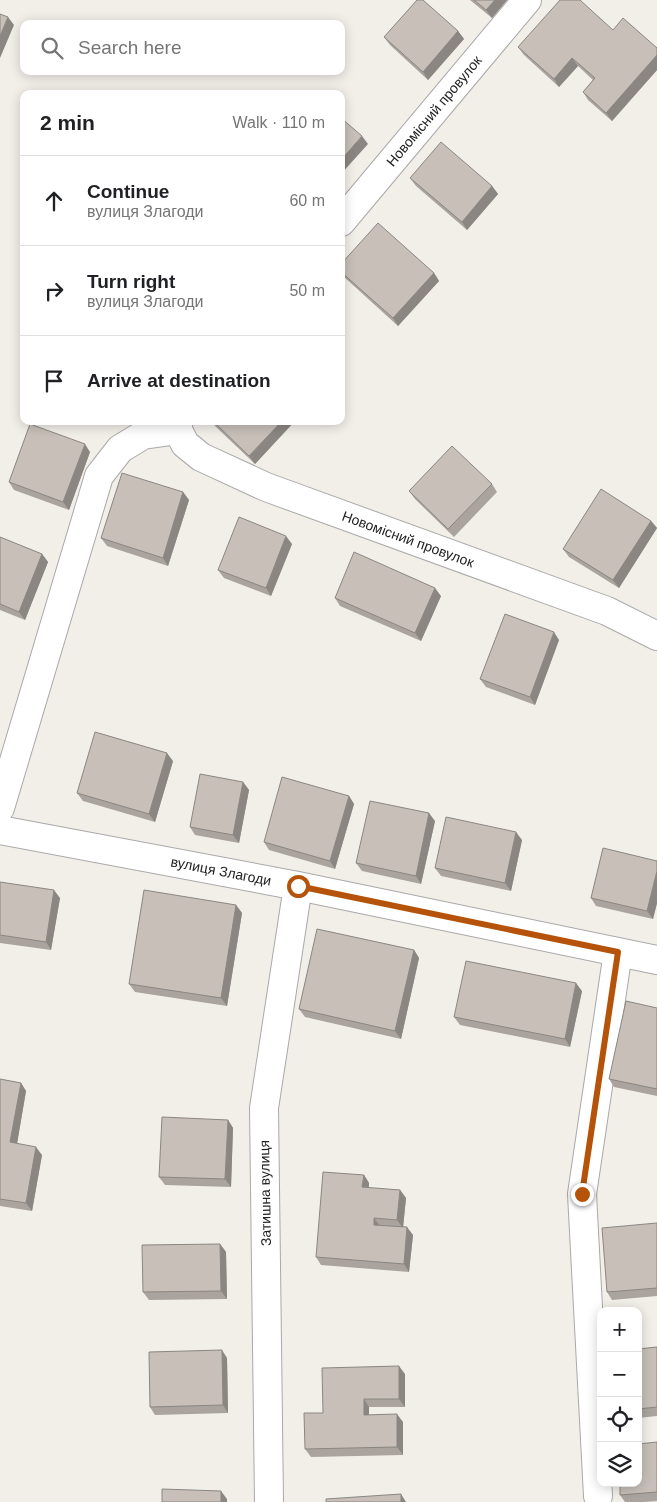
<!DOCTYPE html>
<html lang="en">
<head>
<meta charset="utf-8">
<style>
	body { margin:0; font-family:Arial,sans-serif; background:#f2f2f2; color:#202124 }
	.controls { position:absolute; right:15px; bottom:15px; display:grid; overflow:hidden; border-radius:10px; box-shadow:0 2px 12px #0003 }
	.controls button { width:45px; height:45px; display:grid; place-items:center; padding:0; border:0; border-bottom:1px solid #e0e0e0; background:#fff; color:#202124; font:25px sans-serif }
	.stop { position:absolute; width:15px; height:15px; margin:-11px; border:4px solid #b45309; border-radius:50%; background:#fff }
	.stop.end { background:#b45309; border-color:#fff; box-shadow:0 1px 5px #0008 }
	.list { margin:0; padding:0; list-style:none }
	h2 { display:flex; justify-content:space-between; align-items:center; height:65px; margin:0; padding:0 20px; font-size:21px }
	h2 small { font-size:16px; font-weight:400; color:#757577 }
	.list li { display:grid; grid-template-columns:32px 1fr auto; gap:15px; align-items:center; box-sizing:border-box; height:90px; padding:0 20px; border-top:1px solid #e0e0e0 }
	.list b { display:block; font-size:19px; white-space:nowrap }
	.list p { margin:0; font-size:16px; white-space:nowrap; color:#757577 }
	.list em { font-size:16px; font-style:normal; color:#757577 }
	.icon { flex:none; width:28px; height:28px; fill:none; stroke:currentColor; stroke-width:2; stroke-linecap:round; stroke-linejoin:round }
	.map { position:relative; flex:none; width:657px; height:1502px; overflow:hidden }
	.search { position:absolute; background:#fff; box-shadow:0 2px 12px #0003; left:20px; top:20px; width:325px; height:55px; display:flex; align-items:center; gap:12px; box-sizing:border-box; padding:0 18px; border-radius:10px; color:#757577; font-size:19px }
	.panel { position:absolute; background:#fff; box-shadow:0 2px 12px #0003; left:20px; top:90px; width:325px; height:335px; border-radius:10px }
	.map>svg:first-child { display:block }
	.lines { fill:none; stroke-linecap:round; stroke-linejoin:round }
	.street-casing { stroke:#a9a9a9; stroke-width:30 }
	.street { stroke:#fff; stroke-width:28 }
	.wall { fill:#aba49e }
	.shaded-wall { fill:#8b8681 }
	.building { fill:#c7bfb8; stroke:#8b8681 }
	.route { stroke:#b45309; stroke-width:6 }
	.labels { text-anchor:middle; stroke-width:5; stroke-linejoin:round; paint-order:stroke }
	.street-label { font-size:14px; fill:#222; stroke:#fff }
</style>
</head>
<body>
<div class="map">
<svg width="657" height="1502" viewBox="0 0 657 1502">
	<rect width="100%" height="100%" fill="#f2efe9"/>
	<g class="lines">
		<defs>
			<path id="street" d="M341,222l186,-222
				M178,421v9l7,14 16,13 65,30 341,124 50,25
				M0,808l99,-332 21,-27 23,-14 35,-5
				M0,830l298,56 359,74
				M598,1496l-16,-302 36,-242
				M269,1502l-5,-394 34,-222"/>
		</defs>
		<use href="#street" class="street-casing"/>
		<use href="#street" class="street"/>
	</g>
	<path class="wall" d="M470,0h37l-15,18z
		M458,31l6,8 -36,41 -38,-35 -6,-8z
		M518,47l139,1v22l-45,51 -24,-21 -5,-8 10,-12 -15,-14 -19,21 -35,-32z
		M410,178l82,8 6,8 -31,36 -51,-44z
		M341,264l93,9 5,8 -41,45 -55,-50 -2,-2z
		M212,421h83l-40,43 -40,-38z
		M90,452l-21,58 -55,-20 -5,-8z
		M492,484l5,8 -43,45 -39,-38 -6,-8z
		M183,492l6,8 -21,66 -61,-20 -6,-8z
		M651,521l6,7 -38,60 -50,-31 -6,-8z
		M0,537l42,17 6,8 -23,58 -25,-10z
		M292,544l-21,52 -47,-18 -6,-8z
		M441,596l-20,45 -81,-35 -5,-8z
		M559,640l-24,65 -49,-18 -6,-8z
		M173,761l-18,61 -72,-21 -6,-8z
		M243,782l6,8 -10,53 -44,-8 -5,-8z
		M349,796l5,8 -19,65 -66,-19 -5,-8z
		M435,821l-14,63 -59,-13 -6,-8z
		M522,840l-11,51 -70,-15 -6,-8z
		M657,861v42l-4,16 -57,-13 -5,-8z
		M0,882l60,16 -9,52 -51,-7z
		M236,905l6,8 -15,93 -92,-14 -6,-8z
		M414,950l5,8 -18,81 -96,-22 -6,-8z
		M582,991l-12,56 -110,-22 -6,-8z
		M657,1008v88l-43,-9 -5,-8z
		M0,1079l21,4 5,8 -9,52 25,12 -10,56 -32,-5z
		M228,1120l5,8 -2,59 -66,-2 -6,-8z
		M364,1175l5,8v5l31,2 6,8 -3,29 10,8 -4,37 -88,-7 -5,-8z
		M657,1223v73l-45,4 -5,-8z
		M220,1244l6,8 1,47 -78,1 -6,-8z
		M657,1347v69l-19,2v-69z
		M227,1358l1,55 -73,2 -5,-8z
		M405,1374v33h-36v8l34,7v33l-92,2 -6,-8 18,-36z
		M657,1442v59l-13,1h-19l-5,-7z"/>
	<path class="shaded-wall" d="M495,0h12l-15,18 -6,-8z
		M8,17l6,8 -14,33v-22z
		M458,31l6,8 -36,41 -5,-8z
		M657,55v15l-45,51 -6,-8z
		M572,58l6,8 -19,21 -5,-8z
		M362,136l6,8 -27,30v-14z
		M492,186l6,8 -31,36 -5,-8z
		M434,273l5,8 -41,45 -5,-8z
		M282,421h13l-40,43 -6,-8z
		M85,444l5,8 -21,58 -6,-8z
		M183,492l6,8 -21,66 -5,-8z
		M651,521l6,7 -38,60 -6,-8z
		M286,536l6,8 -21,52 -5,-8z
		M42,554l6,8 -23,58 -6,-8z
		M435,588l6,8 -20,45 -6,-8z
		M554,632l5,8 -24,65 -5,-8z
		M167,753l6,8 -18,61 -6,-8z
		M243,782l6,8 -10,53 -6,-8z
		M349,796l5,8 -19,65 -5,-8z
		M429,813l6,8 -14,63 -5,-8z
		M516,832l6,8 -11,51 -6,-8z
		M657,871v32l-4,16 -6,-8z
		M54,890l6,8 -9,52 -5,-8z
		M236,905l6,8 -15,93 -6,-8z
		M414,950l5,8 -18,81 -6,-8z
		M576,983l6,8 -12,56 -5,-8z
		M21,1083l5,8 -10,59 -6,-8z
		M228,1120l5,8 -2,59 -6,-8z
		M36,1147l6,8 -10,56 -6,-8z
		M364,1175l5,8 -1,12 -6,-8z
		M400,1190l6,8 -3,30 -6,-8z
		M374,1218l6,8 -6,-1z
		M407,1227l6,8 -4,37 -5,-8z
		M220,1244l6,8 1,47 -6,-8z
		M222,1350l5,8 1,55 -5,-8z
		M399,1366l6,8v33l-6,-8z
		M364,1399l5,8v16l-5,-8z
		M397,1414l6,8v33l-6,-8z
		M221,1491l6,8v3h-6z
		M401,1494l5,8h-5z"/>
	<path class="building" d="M417,0h6l35,31 -35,41 -39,-35z
		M474,0h21l-9,10z
		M560,0h20l33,30 10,-12 34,30v7l-51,58 -23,-21 12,-14 -23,-20 -18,21 -36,-32z
		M0,14l8,3 -8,19z
		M341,118l21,18 -21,24z
		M441,142l51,44 -30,36 -52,-44z
		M378,223l56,50 -41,45 -52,-46v-8z
		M213,421h69l-33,35z
		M30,424l55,20 -22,58 -54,-20z
		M452,446l40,38 -44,45 -39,-38z
		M122,473l61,19 -20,66 -62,-20z
		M601,489l50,32 -38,59 -50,-31z
		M239,517l47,19 -20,52 -48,-18z
		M0,537l42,17 -23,58 -19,-8z
		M354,552l81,36 -20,45 -80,-35z
		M505,614l49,18 -24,65 -50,-18z
		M95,732l72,21 -18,61 -72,-21z
		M200,774l43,8 -10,53 -43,-8z
		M282,777l67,19 -19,65 -66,-19z
		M370,801l59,12 -13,63 -60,-13z
		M446,817l70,15 -11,51 -70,-15z
		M603,848l54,13v10l-10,40 -56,-13z
		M0,882l54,8 -8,52 -46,-7z
		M144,890l92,15 -15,93 -92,-14z
		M317,929l97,21 -19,81 -96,-22z
		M466,961l110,22 -11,56 -111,-22z
		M626,1001l31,7v81l-48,-10z
		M0,1079l21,4 -11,59 26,5 -10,56 -26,-4z
		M162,1117l66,3 -3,59 -66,-2z
		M323,1172l41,3 -2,12 38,3 -3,30 -23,-2v7l33,2 -3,37 -88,-7z
		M657,1223v65l-50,4 -5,-64z
		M220,1244l1,47 -78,1 -1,-47z
		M657,1347v60l-19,2v-60z
		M222,1350l1,55 -73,2 -1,-55z
		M399,1366v33h-35v16l33,-1v33l-92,2 -1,-36h19l-1,-45z
		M657,1442v50l-37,3v-12h18v-39z
		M162,1489l59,2v11h-59z
		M401,1494v8h-75v-3z"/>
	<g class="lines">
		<path class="route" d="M298,886l320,66 -36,242"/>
	</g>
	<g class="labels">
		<g class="street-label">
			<text transform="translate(434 111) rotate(-50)" y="5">Новомісний провулок</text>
			<text transform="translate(408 539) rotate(20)" y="5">Новомісний провулок</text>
			<text transform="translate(221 871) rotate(11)" y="5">вулиця Злагоди</text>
			<text transform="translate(265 1193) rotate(-91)" y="5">Затишна вулиця</text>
		</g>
	</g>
</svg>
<div class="controls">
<button>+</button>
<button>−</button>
<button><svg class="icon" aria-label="locate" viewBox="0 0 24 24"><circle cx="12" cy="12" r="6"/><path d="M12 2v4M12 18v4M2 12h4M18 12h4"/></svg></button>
<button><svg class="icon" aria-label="layers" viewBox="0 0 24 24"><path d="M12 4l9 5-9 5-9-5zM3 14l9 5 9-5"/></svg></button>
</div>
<div class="stop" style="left:298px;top:886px"></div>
<div class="stop end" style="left:582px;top:1194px"></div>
<div class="search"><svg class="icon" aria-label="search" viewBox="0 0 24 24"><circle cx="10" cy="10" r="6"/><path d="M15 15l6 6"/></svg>Search here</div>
<section class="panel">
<h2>2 min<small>Walk · 110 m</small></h2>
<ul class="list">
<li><svg class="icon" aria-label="ahead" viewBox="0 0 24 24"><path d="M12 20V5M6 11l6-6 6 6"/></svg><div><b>Continue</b><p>вулиця Злагоди</p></div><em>60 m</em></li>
<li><svg class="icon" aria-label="right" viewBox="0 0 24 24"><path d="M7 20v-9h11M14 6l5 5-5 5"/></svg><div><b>Turn right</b><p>вулиця Злагоди</p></div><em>50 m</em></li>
<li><svg class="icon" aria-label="arrive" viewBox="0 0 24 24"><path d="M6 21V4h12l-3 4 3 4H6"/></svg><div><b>Arrive at destination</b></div></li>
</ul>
</section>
</div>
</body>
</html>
